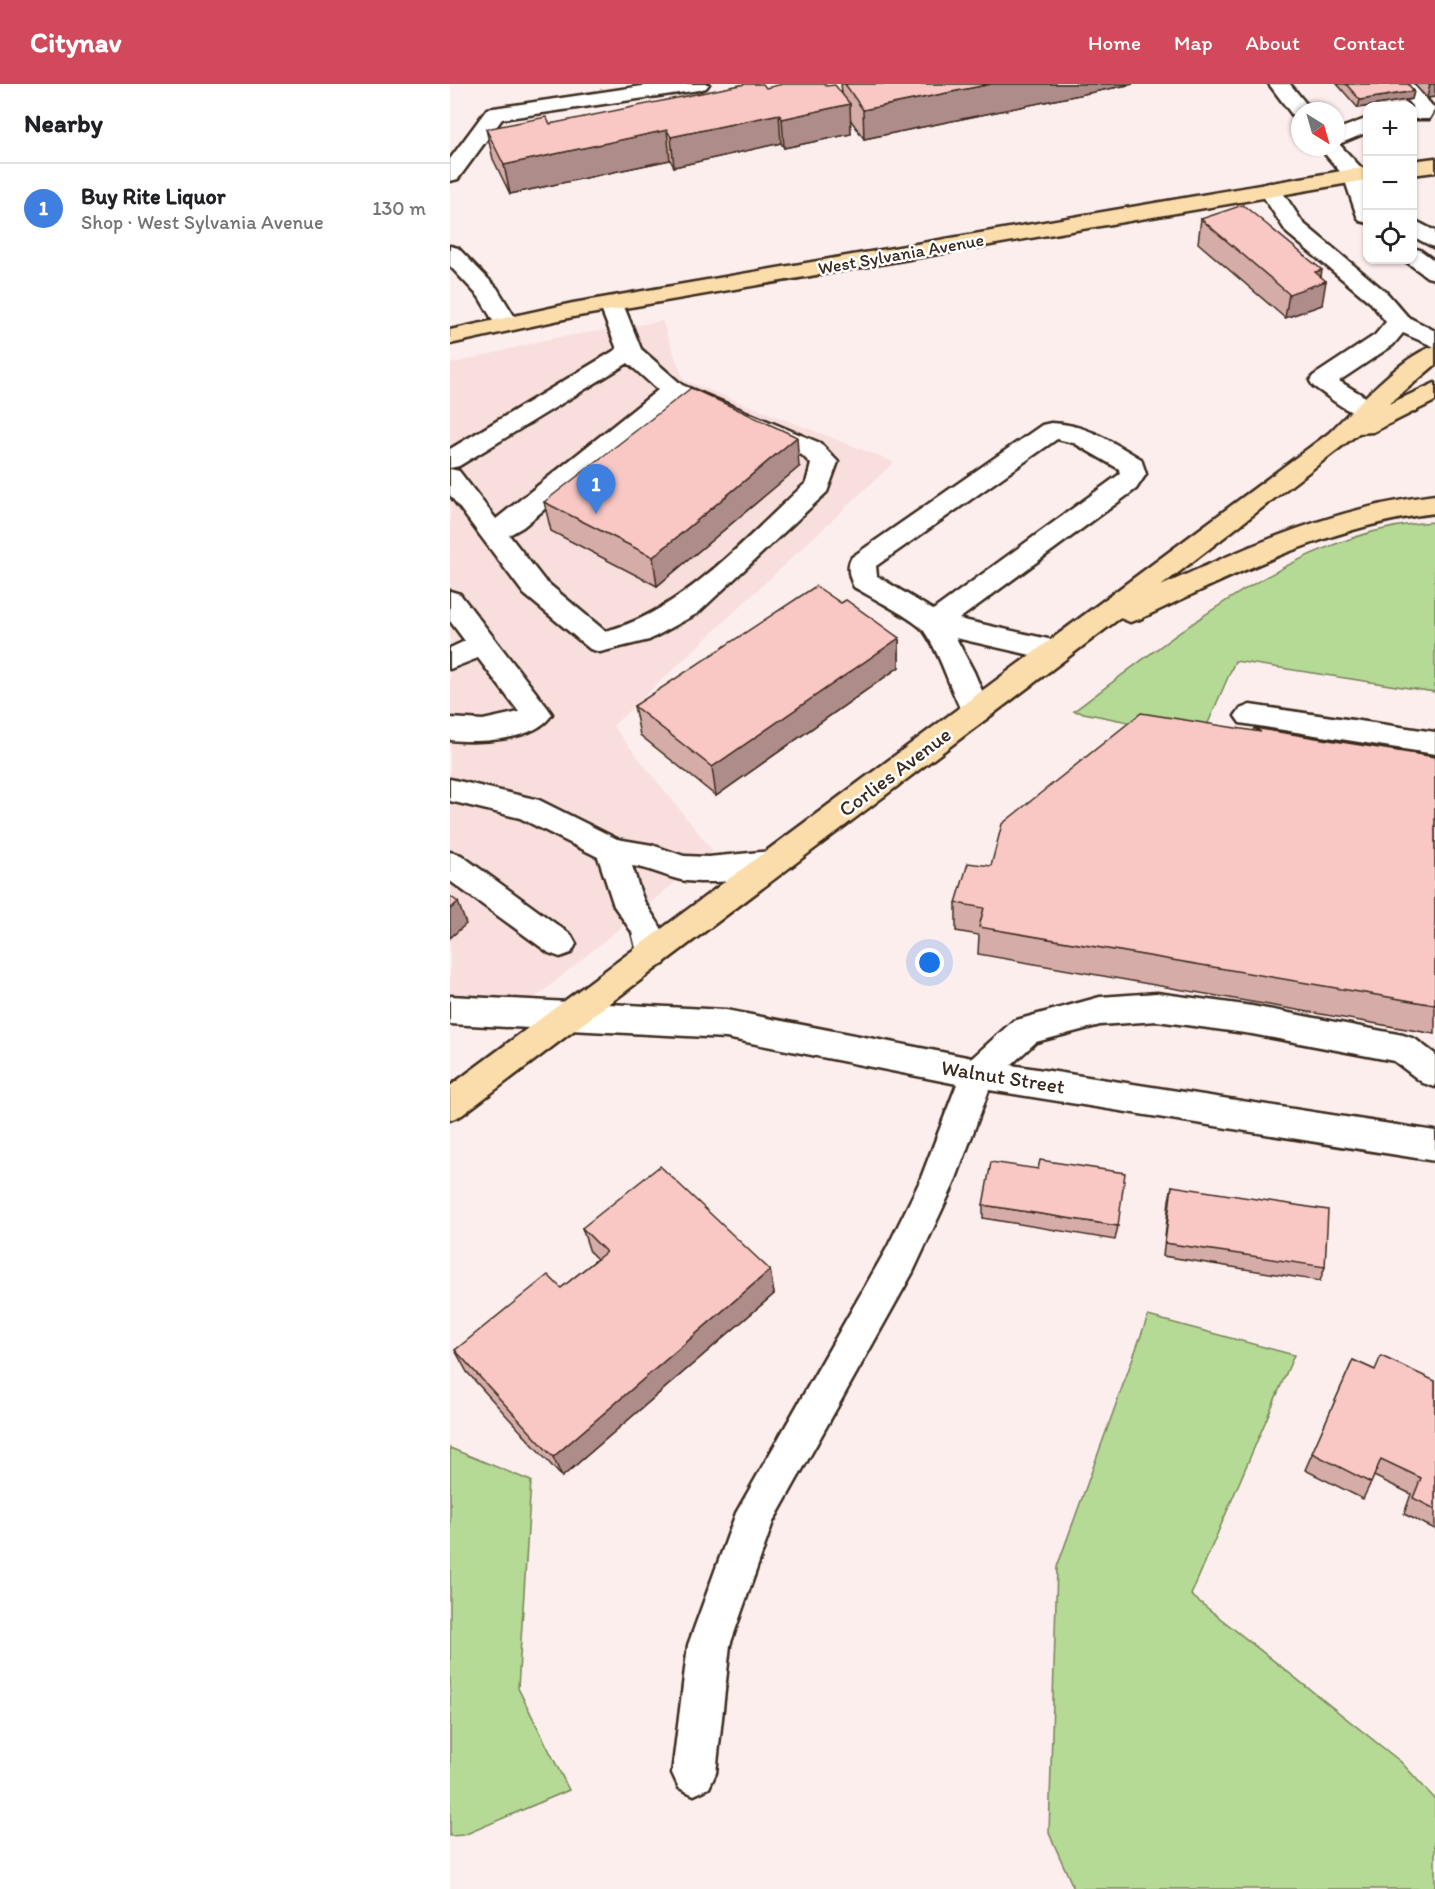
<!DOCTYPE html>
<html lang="en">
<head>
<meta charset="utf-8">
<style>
	body { margin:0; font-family:Itim,sans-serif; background:#f6f6f6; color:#202124 }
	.controls { position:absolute; right:18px; top:18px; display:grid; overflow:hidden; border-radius:12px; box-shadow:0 2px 4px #0004 }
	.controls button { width:54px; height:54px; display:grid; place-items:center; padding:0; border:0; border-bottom:2px solid #e0e0e0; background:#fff; color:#202124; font:30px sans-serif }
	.compass { position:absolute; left:841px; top:18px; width:54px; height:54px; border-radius:50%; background:#fff; box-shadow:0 2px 4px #0004; rotate:143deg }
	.you { position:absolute; left:480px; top:879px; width:21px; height:21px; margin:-15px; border:4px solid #fff; border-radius:50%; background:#1a73e8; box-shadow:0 0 0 9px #1a73e833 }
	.badge { display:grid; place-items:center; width:39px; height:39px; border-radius:50%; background:#d1495b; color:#fff; font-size:20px; font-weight:700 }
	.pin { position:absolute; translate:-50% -50px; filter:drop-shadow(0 2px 3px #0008) }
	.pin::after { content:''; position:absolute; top:32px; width:21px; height:18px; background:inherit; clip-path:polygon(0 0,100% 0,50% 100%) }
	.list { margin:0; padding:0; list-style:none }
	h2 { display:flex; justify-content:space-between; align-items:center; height:78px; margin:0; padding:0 24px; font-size:26px }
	h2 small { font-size:20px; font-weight:400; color:#757577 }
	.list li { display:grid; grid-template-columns:39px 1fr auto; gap:18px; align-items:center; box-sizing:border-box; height:90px; padding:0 24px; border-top:2px solid #e0e0e0 }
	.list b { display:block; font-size:22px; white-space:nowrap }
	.list p { margin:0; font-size:20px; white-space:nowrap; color:#757577 }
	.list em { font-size:20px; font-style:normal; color:#757577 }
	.icon { flex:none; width:33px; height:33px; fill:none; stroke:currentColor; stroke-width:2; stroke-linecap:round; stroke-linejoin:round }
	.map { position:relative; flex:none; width:985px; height:1805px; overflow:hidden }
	header { display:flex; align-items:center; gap:36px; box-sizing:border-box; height:84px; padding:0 30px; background:#d1495b; color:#fff }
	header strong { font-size:28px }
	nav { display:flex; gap:33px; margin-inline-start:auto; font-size:21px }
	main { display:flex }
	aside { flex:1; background:#fff }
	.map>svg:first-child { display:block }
	.built { fill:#f8dfde }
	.green { fill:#b5da95; stroke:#78825a; stroke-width:1.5 }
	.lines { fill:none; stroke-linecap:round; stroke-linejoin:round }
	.minor-casing { stroke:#3b2a1e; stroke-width:5 }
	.major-casing { stroke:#3b2a1e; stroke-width:5 }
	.highway-casing { stroke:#3b2a1e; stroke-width:5 }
	.minor { fill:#fff; fill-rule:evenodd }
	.major { fill:#fbddab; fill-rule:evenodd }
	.highway { fill:#fbddab; fill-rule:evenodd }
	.wall { fill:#d6aca9; stroke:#3b2a1e; stroke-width:1.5 }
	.shaded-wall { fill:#ae8c8a; stroke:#3b2a1e; stroke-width:1.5 }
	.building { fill:#f9c8c5; stroke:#3b2a1e; stroke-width:1.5 }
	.labels { text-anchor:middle; stroke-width:5; stroke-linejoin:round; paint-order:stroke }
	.far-street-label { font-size:18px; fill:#3b2a1e; stroke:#fff }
	.street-label { font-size:21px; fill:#3b2a1e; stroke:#fff }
</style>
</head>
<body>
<header>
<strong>Citynav</strong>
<nav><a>Home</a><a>Map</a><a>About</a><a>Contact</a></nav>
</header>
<main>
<aside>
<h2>Nearby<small></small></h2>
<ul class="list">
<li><span class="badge" style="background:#3f7fe0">1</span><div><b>Buy Rite Liquor</b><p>Shop · West Sylvania Avenue</p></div><em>130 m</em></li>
</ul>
</aside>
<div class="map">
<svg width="985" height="1805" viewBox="0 0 985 1805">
	<rect width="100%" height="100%" fill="#fdeeee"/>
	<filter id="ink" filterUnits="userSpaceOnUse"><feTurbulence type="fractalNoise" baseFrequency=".0167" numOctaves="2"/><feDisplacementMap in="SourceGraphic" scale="12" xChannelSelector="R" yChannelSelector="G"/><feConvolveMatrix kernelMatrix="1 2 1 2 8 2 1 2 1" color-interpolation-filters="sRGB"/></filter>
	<g filter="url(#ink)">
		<path class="built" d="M212,237l22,59 210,82 -281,264 100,125 -179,148 -84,-6v-629l103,-26z"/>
		<path class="green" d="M985,438v170l-200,-31 -33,76 -128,-26c101,-75 230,-184 361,-189z
			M698,1232l146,39 -103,240 210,167 34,37v90h-361l-25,-56 8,-266z
			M0,1364l81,33 -13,207 51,102 -105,45 -14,1z"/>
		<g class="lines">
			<defs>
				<path id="minor" d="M206,0h53l-3,4 -7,2 -197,29 -44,60 -8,2v-22l37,-50z
					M819,0h21l22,27h-12v6l-7,-1z
					M942,0h21l22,25 -6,10h-16l-1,-13z
					M918,34v14l-29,12 29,31v48l-8,-2 -3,-5 -14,-41 -24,-28h17v-17z
					M820,99l8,2 25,38 84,70 21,24 27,14v16l-32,-14 -10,12 -54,36 38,23 4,6 -4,6c-22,5 -46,-18 -64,-30l-3,-5 3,-5 62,-41 11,-13 -15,-19 -84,-70 -28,-43 3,-5z
					M962,135l23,12v17l-23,-12z
					M0,162l8,2 39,40 22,36 -3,5 -9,2 -9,-2 -19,-32 -29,-31z
					M962,164l8,2 15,11v18l-8,-2 -23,-17h8z
					M161,213l8,2 4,5 18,45 41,36 138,58 18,19 -11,30 -129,121 -49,27 -49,12 -10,-3 -66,-55 -74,-99v-26l9,2 37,48 162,-129 -30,-27 -169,103 -9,2v-19l167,-100 -18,-45 4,-5zM226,316l126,55 9,9 -5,19c-58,52 -124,130 -201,148l-61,-51 -35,-45 14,-8z
					M601,339c35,1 61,19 90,36l5,15 -10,15 -177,130 98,22 10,3 4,7 -4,7 -10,3 -101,-23 18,34 17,40 -5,7 -10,4 -10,-4c-16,-27 -23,-61 -42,-88 -8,-11 -55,-35 -70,-44 -5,-10 -8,-21 -2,-30l190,-132zM607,355l17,4 45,26 1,5 -187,136 -56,-34 -1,-10z
					M0,507l10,3 87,113 5,7c-16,27 -74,29 -102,26v-22l33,2 36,-8 -41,-54 -28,11v-21l15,-7 -15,-20z
					M800,621l185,27v22l-195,-31 -5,-7 5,-7z
					M0,695l89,21 78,39 35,6 32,11 24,1 64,-6 11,3 5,9 -5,9c-25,8 -76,13 -102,8 -17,-4 -32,-12 -49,-14 4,11 7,24 12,35 11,20 32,39 20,63l-12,4 -12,-4 -8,-32 -18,-26 -16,-49 -78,-39 -70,-17z
					M0,768l11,3 110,80 5,9 -5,9 -11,4 -11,-4 -99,-72z
					M707,909l95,13 151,29 12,4 20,15v33l-12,-4 -29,-22 -142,-27 -95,-13 -57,4 -64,17 -25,23 424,66v30l-446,-71 -35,94 -41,88 -140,250 -43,123 -14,128 -7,15 -15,7 -15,-7 -7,-15 16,-128 48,-132 151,-265 32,-65 38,-99 -231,-46 -276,-14v-28l276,14 246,48 41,-37 87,-24z"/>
				<path id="major" d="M903,85l8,2 3,5 -3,5 -788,136 -123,27v-14l123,-27z"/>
				<path id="highway" d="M985,74v14l-23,3v-14z
					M918,83v14h-23l-3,-5 3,-5z
					M985,262v19l-46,39 46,-21v18l-62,31 -14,1 -198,153c89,-41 176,-79 274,-91v18c-106,13 -200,61 -295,106l-10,3 -10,-4 -658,497 -12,5v-34l879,-653c25,-24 74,-79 106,-87z"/>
			</defs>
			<use href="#minor" class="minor-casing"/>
			<use href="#major" class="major-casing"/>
			<use href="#highway" class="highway-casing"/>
			<use href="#minor" class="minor"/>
			<use href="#major" class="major"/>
			<use href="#highway" class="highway"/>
		</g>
		<path class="wall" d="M391,0h292l-269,55 -14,-20 1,15 -67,14 -3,-5 -107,24 -4,-7 -160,34 -17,-35 -7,-30 64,-5 216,-36 60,-2 16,7z
			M887,0h71l6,7 -2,8 -54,9z
			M964,0h21v13l-8,1z
			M751,135l120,58 1,28 -37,13 -87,-75z
			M349,383l-142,119 -106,-55 -7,-29z
			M391,519l58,35v29l-183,129 -76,-61 -6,-29z
			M804,644l181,29v277l-457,-80 1,-19 -23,-4v-28l35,-37 262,-135z
			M722,1102l153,81 -5,14 -157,-25 6,-56z
			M533,1121l135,21 -3,14 -132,-22z
			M132,1144l188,42 4,24 -212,183 -95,-105 -12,-22 106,-62 36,-29 -7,-7z
			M903,1276l22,10 60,11v148l-31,-15 7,-20 -37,-18 -11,23 -58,-29z"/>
		<path class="shaded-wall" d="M541,0h142l-269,55 -1,-29z
			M980,0h5v13l-8,1z
			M964,7l-2,8 -54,9 2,-8z
			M400,20l1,30 -67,14 -2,-29z
			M329,30l2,29 -107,24 -3,-30z
			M217,46l3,30 -160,34 -6,-29z
			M872,186l-2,13 6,-2 -4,24 -37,13 4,-24 26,-22z
			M347,353l2,30 -142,119 -4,-29z
			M449,554v29l-183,129 -4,-29z
			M8,818l8,22 -16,14v-29z
			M320,1186l4,24 -212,183 -9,-20z"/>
		<path class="building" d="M295,0h18l3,4 17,-4h42l1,2 9,-1 15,19 -68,15 -3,-5 -108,23 -4,-7 -163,35 -18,-36 60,-12 4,7z
			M395,0h146l-128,26z
			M896,0h62l6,7 -54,9z
			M793,121l79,65 -7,2 11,9 -37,13 -88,-75z
			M241,304l106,49 -144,120 -109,-55z
			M366,502l25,17 5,-3 53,38 -187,129 -78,-61z
			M691,629l120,19 -7,-4 181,29v248l-456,-78 5,-19 -28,-5 12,-40 23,3 11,-42z
			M0,812l8,6 -8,7z
			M590,1076l85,13 -7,53 -135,-21 8,-43 47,7z
			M210,1082l110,104 -217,187 -98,-107 93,-75 13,13 45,-36 -24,-24z
			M722,1102l156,24 -3,57 -160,-24z
			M931,1272l54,25v128l-22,-11 8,-20 -40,-19 -10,24 -59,-30 41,-93 22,10z"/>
	</g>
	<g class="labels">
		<g class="far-street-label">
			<text transform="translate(451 170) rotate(-10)" y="6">West Sylvania Avenue</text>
		</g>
		<g class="street-label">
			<text transform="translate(445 688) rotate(-37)" y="7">Corlies Avenue</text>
			<text transform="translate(553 993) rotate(9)" y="7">Walnut Street</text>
		</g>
	</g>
</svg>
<div class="controls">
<button>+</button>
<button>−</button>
<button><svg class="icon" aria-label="locate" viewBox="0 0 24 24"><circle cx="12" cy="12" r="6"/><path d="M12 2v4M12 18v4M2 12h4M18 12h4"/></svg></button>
</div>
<svg class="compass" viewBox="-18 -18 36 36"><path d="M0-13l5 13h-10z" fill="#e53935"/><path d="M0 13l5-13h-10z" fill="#757577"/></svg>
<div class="you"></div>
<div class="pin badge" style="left:146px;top:430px;background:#3f7fe0">1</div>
</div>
</main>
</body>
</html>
